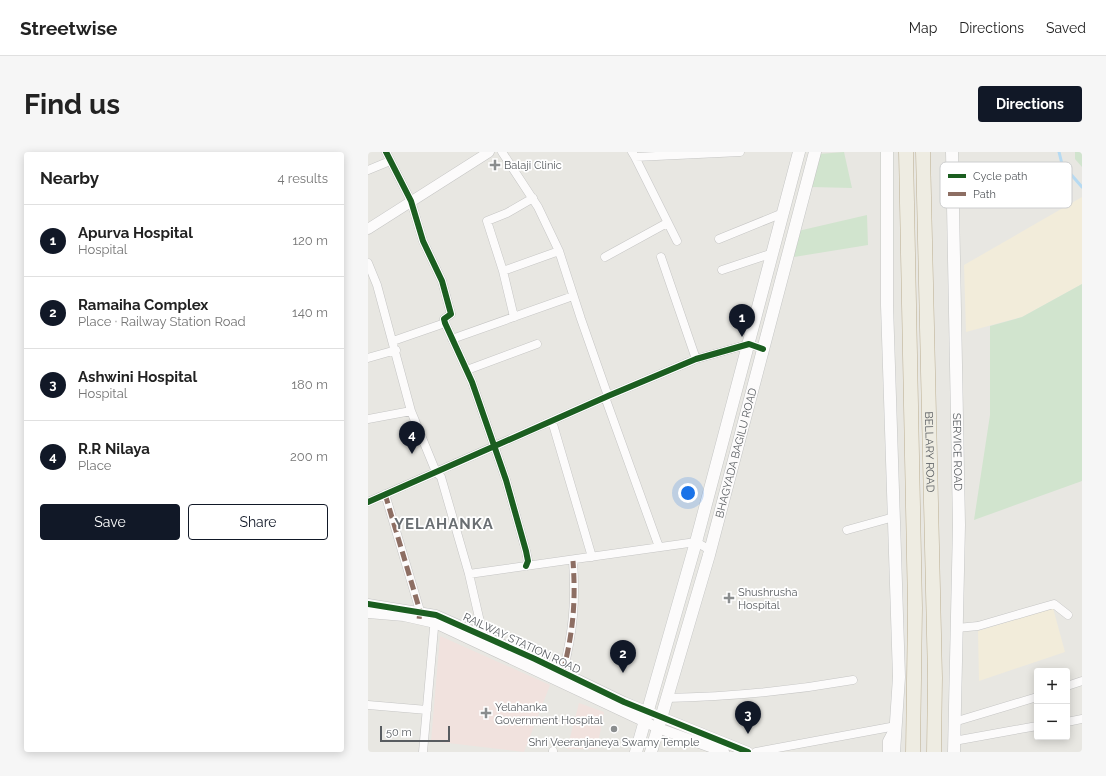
<!DOCTYPE html>
<html lang="en">
<head>
<meta charset="utf-8">
<style>
	body { margin:0; font-family:Raleway,sans-serif; background:#f6f6f6; color:#222 }
	.controls { position:absolute; right:12px; bottom:12px; display:grid; overflow:hidden; border-radius:4px; box-shadow:0 2px 10px #0003 }
	.controls button { width:36px; height:36px; display:grid; place-items:center; padding:0; border:0; border-bottom:1px solid #e0e0e0; background:#fff; color:#222; font:20px sans-serif }
	.scale { position:absolute; left:12px; bottom:10px; width:70px; box-sizing:border-box; padding-left:4px; border:2px solid #585c60; border-top:0; font-size:11px; line-height:14px; white-space:nowrap; color:#585c60; -webkit-text-stroke:3px #fff; paint-order:stroke }
	.you { position:absolute; left:320px; top:341px; width:14px; height:14px; margin:-10px; border:3px solid #fff; border-radius:50%; background:#1a73e8; box-shadow:0 0 0 6px #1a73e833 }
	.badge { display:grid; place-items:center; width:26px; height:26px; border-radius:50%; background:#111827; color:#fff; font-size:13px; font-weight:700 }
	.pin { position:absolute; translate:-50% -33px; filter:drop-shadow(0 1px 2px #0008) }
	.pin::after { content:''; position:absolute; top:21px; width:14px; height:12px; background:inherit; clip-path:polygon(0 0,100% 0,50% 100%) }
	.list { margin:0; padding:0; list-style:none }
	h2 { display:flex; justify-content:space-between; align-items:center; height:52px; margin:0; padding:0 16px; font-size:17px }
	h2 small { font-size:13px; font-weight:400; color:#767676 }
	.list li { display:grid; grid-template-columns:26px 1fr auto; gap:12px; align-items:center; box-sizing:border-box; height:72px; padding:0 16px; border-top:1px solid #e0e0e0 }
	.list b { display:block; font-size:15px; white-space:nowrap }
	.list p { margin:0; font-size:13px; white-space:nowrap; color:#767676 }
	.list em { font-size:13px; font-style:normal; color:#767676 }
	.actions { display:flex; gap:8px; padding:12px 16px }
	.actions a { flex:1; padding:9px 0; border:1px solid #111827; border-radius:4px; text-align:center; font-size:14px; color:#111827 }
	.actions .main { background:#111827; color:#fff }
	.map { position:relative; flex:none; width:714px; height:600px; overflow:hidden; border-radius:4px }
	header { display:flex; align-items:center; gap:24px; box-sizing:border-box; height:56px; padding:0 20px; background:#fff; border-bottom:1px solid #e0e0e0 }
	header strong { font-size:19px }
	nav { display:flex; gap:22px; margin-inline-start:auto; font-size:14px }
	.intro { display:flex; align-items:center; justify-content:space-between; box-sizing:border-box; height:96px; padding:0 24px }
	h1 { margin:0; font-size:28px }
	.button { padding:10px 18px; border-radius:4px; background:#111827; color:#fff; font-size:14px; font-weight:700 }
	main { display:flex; gap:24px; padding:0 24px }
	aside { flex:1; background:#fff; border-radius:4px; box-shadow:0 2px 10px #0003 }
	.map>svg:first-child { display:block }
	.commercial { fill:#f2ecda }
	.medical { fill:#f1e2de }
	.green { fill:#d1e4ce }
	.lines { fill:none; stroke-linecap:round; stroke-linejoin:round }
	.stream { stroke:#b6daf2; stroke-width:3 }
	.minor-casing { stroke:#c5c5c4; stroke-width:9 }
	.tertiary-casing { stroke:#c5c5c4; stroke-width:11 }
	.secondary-casing { stroke:#c5c6c5; stroke-width:13 }
	.trunk-casing { stroke:#bcaf92; stroke-width:15 }
	.minor { stroke:#fcfbfb; stroke-width:8 }
	.tertiary { stroke:#fcfbfb; stroke-width:10 }
	.secondary { stroke:#fcfbfb; stroke-width:12 }
	.trunk { stroke:#eeece2; stroke-width:14 }
	.quiet { stroke:#8d6e63; stroke-width:5; stroke-dasharray:10 5; stroke-linecap:butt }
	.cycleway-casing { stroke:#fff; stroke-width:8 }
	.cycleway { stroke:#1b5e20; stroke-width:6 }
	.poi-dot { fill:#8a8d8e; stroke:#fff; stroke-width:1.5 }
	.labels { text-anchor:middle; stroke-width:3.5; stroke-linejoin:round; paint-order:stroke }
	.poi-label { font-size:11px; fill:#585c60; stroke:#fff; text-anchor:start }
	.street-label { font-size:11px; fill:#585c60; stroke:#fff }
	.district-label { font-size:15px; font-weight:bold; letter-spacing:1px; fill:#696e72; stroke:#fff }
	.key { fill:#fff; stroke:#cdcecf; stroke-width:1 }
	.key-label { font-size:11px; fill:#585c60 }
</style>
</head>
<body>
<header>
<strong>Streetwise</strong>
<nav><a>Map</a><a>Directions</a><a>Saved</a></nav>
</header>
<div class="intro"><h1>Find us</h1><a class="button">Directions</a></div>
<main>
<aside>
<h2>Nearby<small>4 results</small></h2>
<ul class="list">
<li><span class="badge">1</span><div><b>Apurva Hospital</b><p>Hospital</p></div><em>120 m</em></li>
<li><span class="badge">2</span><div><b>Ramaiha Complex</b><p>Place · Railway Station Road</p></div><em>140 m</em></li>
<li><span class="badge">3</span><div><b>Ashwini Hospital</b><p>Hospital</p></div><em>180 m</em></li>
<li><span class="badge">4</span><div><b>R.R Nilaya</b><p>Place</p></div><em>200 m</em></li>
</ul>
<div class="actions"><a class="main">Save</a><a>Share</a></div>
</aside>
<div class="map">
<svg width="714" height="600" viewBox="0 0 714 600">
	<rect width="100%" height="100%" fill="#e8e7e2"/>
	<path class="commercial" d="M714,45v87l-60,33 -56,15 -2,-67z
		M685,456l12,44 -86,29 -1,-50z"/>
	<path class="medical" d="M72,484l110,49 -26,67 -93,-11z
		M211,551l25,9 -7,37h-30z"/>
	<path class="green" d="M476,0l8,36 -41,-1 8,-33z
		M707,0h7v15l-7,-8z
		M499,63l1,30 -74,12 4,-26z
		M714,132v197l-108,39 16,-105v-89l32,-9z"/>
	<g class="lines">
		<path class="stream" d="M691,0l3,12 20,23"/>
		<defs>
			<path id="minor" d="M18,0l25,49 12,40 19,40 9,33 -7,5 1,4 27,59 34,98 20,71 2,10 -2,5
				M134,0l36,55 21,44 22,68 27,77
				M264,0l3,5 105,-5
				M267,5l42,84
				M0,18l22,-9
				M351,87l64,-26
				M237,105l62,-34
				M293,105l35,102
				M0,111l9,22 34,126 25,61 5,5 28,97 14,61 -2,5
				M354,118l51,-17
				M135,119l-16,-50 20,-8 26,-15
				M146,165l-11,-46 56,-20
				M84,187l121,-43
				M25,189l52,-18
				M0,206l28,-8
				M99,218l70,-26
				M237,245l54,150
				M0,267l43,-8
				M184,269l40,136
				M17,342l35,117v6
				M0,350l240,-106 88,-37 53,-15 14,5
				M479,378l47,-13
				M101,422l227,-32 14,8
				M589,476l21,-2 76,-22 14,11
				M195,520c10,-40 13,-70 10,-111
				M699,534l15,-5
				M298,546c63,-1 125,-7 187,-18
				M0,553l59,5
				M586,570l83,-25
				M699,570l15,-3
				M586,589l83,-15
				M55,600l12,-135
				M185,600v-1
				M388,600l140,-26"/>
			<path id="tertiary" d="M0,77l121,-77
				M0,452l68,11 99,44 89,43 124,50
				M0,461l36,3 31,7 223,105 66,24
				M520,600v-11l7,-13"/>
			<g id="secondary">
				<path d="M519,0v153l12,372 -5,75"/>
				<path id="s1" d="M584,0l7,373 -5,227"/>
				<path d="M268,600l60,-210 103,-390"/>
				<path id="s2" d="M283,600l58,-197 106,-403"/>
			</g>
			<g id="trunk">
				<path d="M538,0l9,456 -2,144"/>
				<path id="s3" d="M555,0l12,526 -1,74"/>
			</g>
		</defs>
		<use href="#minor" class="minor-casing"/>
		<use href="#tertiary" class="tertiary-casing"/>
		<use href="#secondary" class="secondary-casing"/>
		<use href="#trunk" class="trunk-casing"/>
		<use href="#minor" class="minor"/>
		<use href="#tertiary" class="tertiary"/>
		<use href="#secondary" class="secondary"/>
		<use href="#trunk" class="trunk"/>
		<path class="quiet" d="M17,342l35,117 -1,9
			M195,520c10,-40 13,-70 10,-111"/>
		<defs>
			<path id="cycleway" d="M18,0l25,49 12,40 19,40 9,33 -7,5 1,4 27,59 34,98 20,71 2,10 -2,5
				M0,350l240,-106 88,-37 53,-15 14,5
				M0,452l68,11 99,44 89,43 124,50"/>
		</defs>
		<use href="#cycleway" class="cycleway-casing"/>
		<use href="#cycleway" class="cycleway"/>
	</g>
	<g class="poi-dot">
		<path d="M125 7h4v4h4v4h-4v4h-4v-4h-4v-4h4z"/>
		<path d="M359 440h4v4h4v4h-4v4h-4v-4h-4v-4h4z"/>
		<path d="M116 555h4v4h4v4h-4v4h-4v-4h-4v-4h4z"/>
		<circle cx="246" cy="577" r="4"/>
	</g>
	<g class="labels">
		<g class="poi-label">
			<text x="136" y="17">Balaji Clinic</text>
			<text x="370" y="444">Shushrusha<tspan x="370" dy="13">Hospital</tspan></text>
			<text x="127" y="559">Yelahanka<tspan x="127" dy="13">Government Hospital</tspan></text>
			<text x="246" y="594" text-anchor="middle">Shri Veeranjaneya Swamy Temple</text>
		</g>
		<g class="street-label">
			<text dy="4" stroke="none"><textPath href="#s3" startOffset="300">BELLARY ROAD</textPath></text>
			<text dy="4" stroke="none"><textPath href="#s1" startOffset="300">SERVICE ROAD</textPath></text>
			<text dy="4" stroke="none"><textPath href="#s2" startOffset="311">BHAGYADA BAGILU ROAD</textPath></text>
			<text transform="translate(154 491) rotate(25)" y="4">RAILWAY STATION ROAD</text>
		</g>
		<g class="district-label">
			<text x="76" y="377">YELAHANKA</text>
		</g>
	</g>
	<rect x="572" y="10" width="132" height="46" rx="6" class="key"/>
	<rect x="580" y="22" width="18" height="4" fill="#1b5e20"/>
	<rect x="580" y="40" width="18" height="4" fill="#8d6e63"/>
	<g class="key-label">
		<text x="605" y="28">Cycle path</text>
		<text x="605" y="46">Path</text>
	</g>
</svg>
<div class="controls">
<button>+</button>
<button>−</button>
</div>
<div class="scale">50 m</div>
<div class="you"></div>
<div class="pin badge" style="left:374px;top:185px">1</div>
<div class="pin badge" style="left:255px;top:521px">2</div>
<div class="pin badge" style="left:380px;top:582px">3</div>
<div class="pin badge" style="left:44px;top:302px">4</div>
</div>
</main>
</body>
</html>
